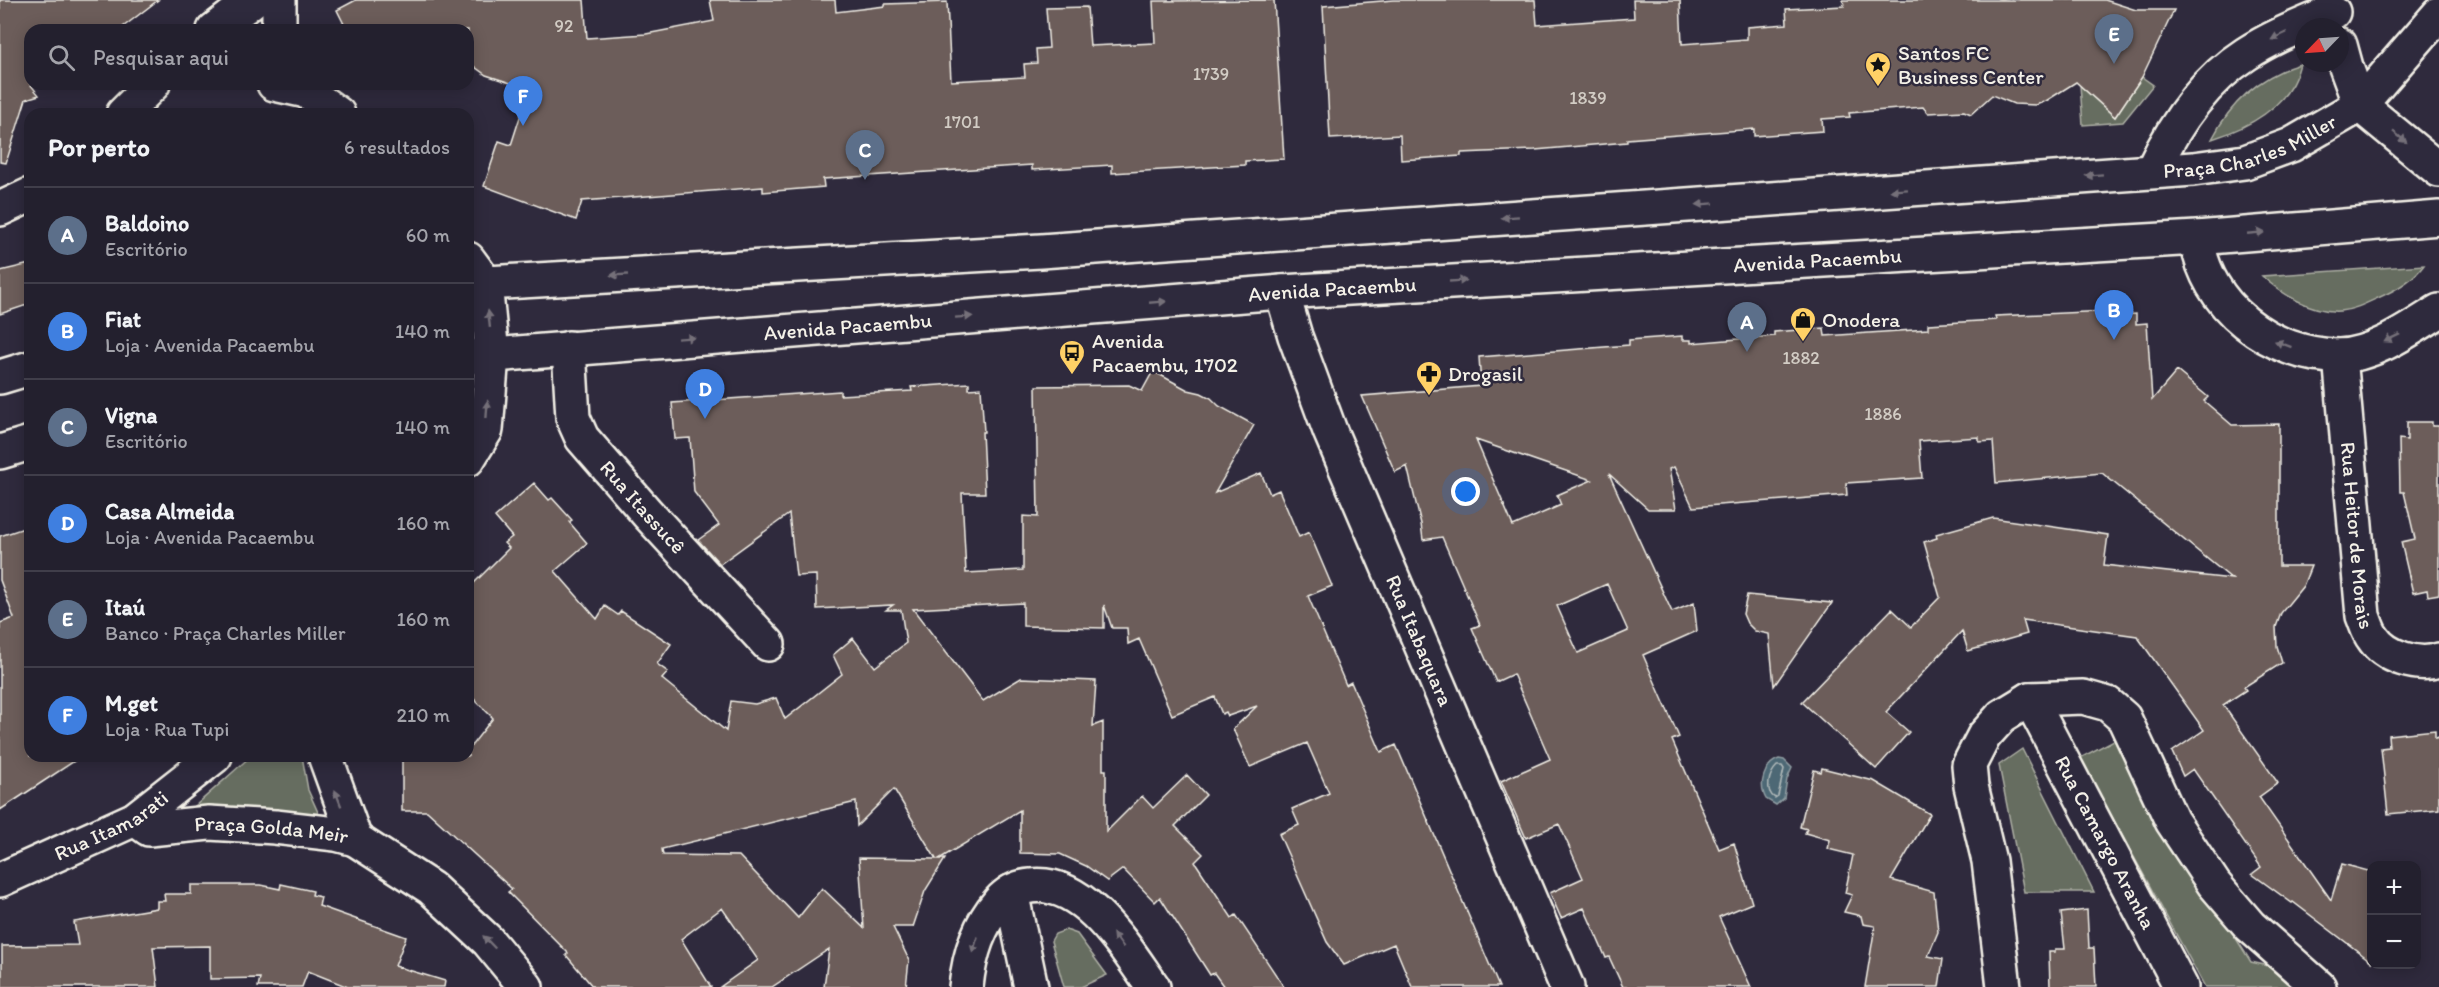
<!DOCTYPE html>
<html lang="pt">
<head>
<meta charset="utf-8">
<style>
	body { margin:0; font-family:Itim,sans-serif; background:#2f2d3a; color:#f1f3f6 }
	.controls { position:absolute; right:18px; bottom:18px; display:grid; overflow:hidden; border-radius:12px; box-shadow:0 3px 15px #0003 }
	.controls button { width:54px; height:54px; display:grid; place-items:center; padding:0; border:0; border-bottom:2px solid #403e4a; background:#23202e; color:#f1f3f6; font:30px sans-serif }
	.compass { position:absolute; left:2295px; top:18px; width:54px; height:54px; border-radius:50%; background:#23202e; box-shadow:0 3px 15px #0003; rotate:245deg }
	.you { position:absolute; left:1466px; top:492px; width:21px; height:21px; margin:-15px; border:4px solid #fff; border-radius:50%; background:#1a73e8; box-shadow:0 0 0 9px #1a73e833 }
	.badge { display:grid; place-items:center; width:39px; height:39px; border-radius:50%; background:#ffd166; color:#fff; font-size:20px; font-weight:700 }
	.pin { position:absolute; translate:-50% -50px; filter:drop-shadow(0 2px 3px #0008) }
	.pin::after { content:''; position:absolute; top:32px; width:21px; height:18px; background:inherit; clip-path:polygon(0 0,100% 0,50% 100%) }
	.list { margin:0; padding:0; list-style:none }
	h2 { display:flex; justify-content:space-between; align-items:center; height:78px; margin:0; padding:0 24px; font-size:26px }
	h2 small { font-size:20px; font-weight:400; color:#a3a3aa }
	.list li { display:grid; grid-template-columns:39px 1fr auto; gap:18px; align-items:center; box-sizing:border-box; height:96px; padding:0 24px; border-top:2px solid #403e4a }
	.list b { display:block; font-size:22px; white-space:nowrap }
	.list p { margin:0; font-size:20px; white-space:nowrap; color:#a3a3aa }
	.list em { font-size:20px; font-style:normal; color:#a3a3aa }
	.icon { flex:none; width:33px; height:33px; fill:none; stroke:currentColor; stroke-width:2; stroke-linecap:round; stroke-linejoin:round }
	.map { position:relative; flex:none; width:2439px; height:987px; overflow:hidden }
	.search { position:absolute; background:#23202e; box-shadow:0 3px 15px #0003; left:24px; top:24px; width:450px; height:66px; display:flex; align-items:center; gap:15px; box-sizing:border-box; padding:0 21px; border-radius:18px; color:#a3a3aa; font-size:22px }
	.panel { position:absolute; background:#23202e; box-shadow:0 3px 15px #0003; left:24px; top:108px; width:450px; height:654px; border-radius:18px }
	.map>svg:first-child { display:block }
	.green { fill:#666d60; stroke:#adafa4; stroke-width:1.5 }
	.water { fill:#4d6775; stroke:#909ea3; stroke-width:1.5 }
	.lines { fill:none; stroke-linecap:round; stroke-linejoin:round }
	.shore { stroke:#b1baba; stroke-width:1.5 }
	.building { fill:#6c5d5a; stroke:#f4f1e8; stroke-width:1.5; fill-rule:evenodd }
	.street-casing { stroke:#f4f1e8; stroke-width:38 }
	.primary-casing { stroke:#f4f1e8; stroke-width:38 }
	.street { stroke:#2f2a3d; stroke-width:33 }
	.primary { stroke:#2f2a3d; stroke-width:33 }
	.oneway { fill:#747079 }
	.labels { text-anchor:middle; stroke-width:5; stroke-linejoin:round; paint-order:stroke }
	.number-label { font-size:18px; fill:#d2ccc4 }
	.poi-label { font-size:21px; fill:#f4f1e8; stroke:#2f2a3d; text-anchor:start }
	.street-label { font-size:21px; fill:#f4f1e8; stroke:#2f2a3d }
</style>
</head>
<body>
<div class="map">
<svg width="2439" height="987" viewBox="0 0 2439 987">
	<rect width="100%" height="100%" fill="#2f2a3d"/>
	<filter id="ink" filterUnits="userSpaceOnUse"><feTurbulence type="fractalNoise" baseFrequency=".0167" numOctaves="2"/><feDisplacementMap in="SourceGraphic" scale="12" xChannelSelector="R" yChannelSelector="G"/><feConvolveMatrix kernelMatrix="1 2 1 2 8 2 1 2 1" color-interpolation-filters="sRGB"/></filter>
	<g filter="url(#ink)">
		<path class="green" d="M2300,64c-10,42 -50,63 -88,75 19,-37 48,-63 88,-75z
			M2142,77l11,8 -30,37 -40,3 -3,-40 35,32z
			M2424,265c-11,15 -28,25 -44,32 -13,6 -26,13 -40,14 -27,2 -59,-17 -78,-35z
			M2114,740l51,87 86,135 36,8 11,17h-93l-125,-229z
			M2022,749l72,143h-70l-25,-127z
			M251,756h51l6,34 13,29 -127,-12z
			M1066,930l11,4 30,41 -26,12h-17l-13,-46 4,-7z"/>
		<path class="water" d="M1779,759l5,1 8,8 -5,11 -3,19 -8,7 -10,-6c-8,-14 -2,-35 13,-40z"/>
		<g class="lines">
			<path class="shore" d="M1777,766h5l2,3 -6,27 -3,2c-11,-7 -6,-24 2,-32z"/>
		</g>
		<path class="building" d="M0,0h158l-39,30h-89v54l9,11 -13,4 -20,64 -6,-1z
			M356,0h228l3,38 59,-4 68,-13 -4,-21h125l1,12 49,-6v-2l62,-2 4,79 74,-4 -1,-13 13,-1 -1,-14 13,-1 -3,-40 41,-1 3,39 65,-3 -2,-42 121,-1 10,159 -39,2v4l-133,8v-8l-80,5v-5l-209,14 1,8 -61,5v-5l-181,14 -6,19 -92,-34 15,-45 12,4 18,-56 -43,-14 -18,-13v-32h-121l-10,-20z
			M1394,0h141l2,25 97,-7 -1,-18h47l2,44 65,-5v-12l40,-3 -1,-15 58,-3 -1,-6h262l31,10h38l-32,67 -27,40 -39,-35 -30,19 -10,4 -22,-1 -22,-9 -21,19 -7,-3 -36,2 -5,-6 -74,6 1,4 -28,2 1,12 -69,5v-7l-127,10v3l-92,8 -74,3v3l-60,4 -1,-25 -70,4 -7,-133z
			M30,264v40l-30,10v-43z
			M2107,311v5l29,-2v10l11,-1 5,77 25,-29 31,26 -4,4 28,24 47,-1v142h32l-8,20 -22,27 -5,14 1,19 5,17 -38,24 2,3 -23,15 55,78 -19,14 72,103 11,-36 30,8v90l-79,-60 -1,1 -40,-29 9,-7 -68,-98 -10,7 -11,-24 32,-22 -67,-94 -114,-16 4,14 -59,17 -6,-20 -76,81 23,20 -33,37 -74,-67 90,-93 19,18 29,-30 -16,-55 13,-4 -1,-4 57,-16 115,17 -4,30 128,14 -130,-106 -106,10 -3,-42 -14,1v-5l-60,4 3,37 -76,5 1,12 -154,12 -19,-40 -5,2 7,40h-28l-39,-35 63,138 22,-9 3,28 -54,24 36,82 -7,3 47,109 15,-6 18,60 -33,14 32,70h-128l-14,-30 -3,1 -22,-50 -23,10 -11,-25 33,-15 -24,-54 -33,14 -25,-57 49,-22 -37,-85 -17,8 -24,-54 8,-3 -38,-88 -19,3 -2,-16 -14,-58 -12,6 -33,-76 119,-10 -2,-29 150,-12v-5l53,-4v4h9v3l83,-7v-4l50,-4 1,8 103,-7v-5l68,-4 -1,-4zM1476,440l116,40 -35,15 4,10 -48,21zM1607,584l21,47 -50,22 -21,-47z
			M1153,371l35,19 13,3 10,5 8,8 35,19 -39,68 46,-20 9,21 9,-4 20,47 10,-5 23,54 -24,10 38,89 5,-3 30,70 15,-7 103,242h-87l-18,-43 -50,21 -17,-23 -48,-108 20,-9 -7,-16 37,-16 -22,-50 -57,24 -17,-38 24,-23 -29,10 -2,-4 -4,2 -7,-17 -43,18 -33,-76 -11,5 -1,-16h-15l-8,-23v23l-81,-2v-23l-110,6 70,92 38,-23 75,3 -3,45 10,-4v48h3v62l36,-36 11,12 34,-33 19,20 -31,31 28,28 -8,8 37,56 4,-3 48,72h-60l-10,-14 -4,2 -50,-78 -5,5 -32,-33 -16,12 -21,-15 -26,-12 -40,-1v-43l-81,49h6l-20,32 -12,36h-20l16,33 -3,27h-82l5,-38 -57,38h-52l38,-27 -36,-52 -41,31 30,48h-118l-27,-32 2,-2 -60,-61 4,-3 -85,-78h-25v-55h66v-6l25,-32 -25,-25v-104l41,-41 -5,-5 8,-6 -17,-20 39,-34 15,17 3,-2 20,22 -3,2 18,21 -32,28 42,48 8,-13 13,9 3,-4 50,33 -14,20 11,8 -6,7 64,52 5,-30 24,3 21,-6 9,21 57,-45 -9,-19 20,-17 22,29 31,-24 -5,-33h-15l7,-5 -76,4 -1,-34 -20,1 -7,-62 -69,50 -22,-24 21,-15 -25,-33 -4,-54 -15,1 -3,-36 168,-12v4l72,-4 -1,-4 58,-4v6l12,-1 3,44h-2l3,61h-23l4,80 57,-3v-54l15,1 -2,-131 93,-1 13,6zM894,789l42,70 -77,-1 5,70 -42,-40 -24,30 -59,-62 -76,-1 -1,-6 194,-47 1,24z
			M2407,422h25v4h7v168l-11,2 -1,-6 -14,3 -12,-51 14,-3 -11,-47h-4l-1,-53 8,1z
			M30,526v230h52l-82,54v-187l14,-5 -14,-38v-44z
			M1747,595l85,8 -58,83 -5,-52 -14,-3 -8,-8 -4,-9z
			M2435,730v8l4,-1v72l-51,5 -7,-66 8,-1 -1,-12z
			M1822,768l52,13 56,33 -39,66 43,12 4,40 -10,24 15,3 -4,28h-74l10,-61 -12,-2 -2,-8 -17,-4 8,-17 -7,-2 8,-38 -25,-6 2,-9 -25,-7 2,-4 -7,-2 14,-57 7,2z
			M281,884l32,7 -1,4 9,2 -2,9 87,31 -11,29 50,15 -1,6h-96l-40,-16 -6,16h-44l2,-9 -50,1v-33l-57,1 5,40h-156v-41l76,-1 -4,-23 83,-14v-7h8l-1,-7h27v-9h70l19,4z
			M2087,910l2,38h5l2,39h-46l-1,-35h6v-3h10l-4,-36z"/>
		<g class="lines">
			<defs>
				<g id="street">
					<path d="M279,0v30"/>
					<path d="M214,30l39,-30"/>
					<path d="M2340,45l6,22 14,38"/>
					<path d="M274,84l32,7 32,23"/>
					<path d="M123,114l30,-30"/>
					<path d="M2152,171c21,-44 52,-90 94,-117 27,-18 57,-29 87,-42"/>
					<path d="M0,209l30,-14"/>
					<path d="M2197,238c8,68 74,118 142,118 35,-1 71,-27 100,-45"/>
					<path d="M468,259l17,23 7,73 -6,75 -18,29"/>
					<path id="s1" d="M1282,292l13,44 35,95 237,556"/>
					<path id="s2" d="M569,348l4,70 9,20 65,75 121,131"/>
					<path id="s3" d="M2340,356l23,260c3,7 5,16 10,22 12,19 45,29 66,22"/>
					<path id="s4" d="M2030,699l151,288"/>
					<path d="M325,756l30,83"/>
					<path id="s5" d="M135,819l14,10 60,-6 66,4 61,7 19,5 76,49 57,53 38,46"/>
					<path id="s6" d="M0,880l135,-61 80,-63"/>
					<path d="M1011,892l20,95"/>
					<path d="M966,987c3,-31 12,-61 33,-85 8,-9 19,-15 32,-16 54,-7 95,63 122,101"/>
					<path d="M2004,987l-15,-126 -18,-75 -2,-21 15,-29 18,-20 28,-17 53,-2 25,7 16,14 48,103 42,63 36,42 69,61"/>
				</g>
				<g id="primary">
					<path d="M2360,105l79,65"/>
					<path id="s7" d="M468,284l573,-33 1152,-82 52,-7 46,-17 69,-40 79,-91"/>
					<path id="s8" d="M468,357l814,-65 915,-54 242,-20"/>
					<path d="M0,377l30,-9"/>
					<path d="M0,452l30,-9"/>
				</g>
			</defs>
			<use href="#street" class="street-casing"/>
			<use href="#primary" class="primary-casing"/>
			<use href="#street" class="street"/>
			<use href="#primary" class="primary"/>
		</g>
		<defs><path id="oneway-solid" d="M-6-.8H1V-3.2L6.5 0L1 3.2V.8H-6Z" transform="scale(1.5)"/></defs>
		<g class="oneway">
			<use href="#oneway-solid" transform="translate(2279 36) rotate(154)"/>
			<use href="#oneway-solid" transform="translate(2400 137) rotate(39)"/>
			<use href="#oneway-solid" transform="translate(2094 175) rotate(176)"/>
			<use href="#oneway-solid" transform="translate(1899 190) rotate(176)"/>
			<use href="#oneway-solid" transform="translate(1705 204) rotate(176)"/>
			<use href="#oneway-solid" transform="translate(1510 217) rotate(176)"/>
			<use href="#oneway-solid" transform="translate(2256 233) rotate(-5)"/>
			<use href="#oneway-solid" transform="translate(619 275) rotate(177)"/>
			<use href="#oneway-solid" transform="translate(1458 281) rotate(-3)"/>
			<use href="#oneway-solid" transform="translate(1158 302) rotate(-5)"/>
			<use href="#oneway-solid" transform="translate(964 317) rotate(-4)"/>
			<use href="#oneway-solid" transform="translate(489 319) rotate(-96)"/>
			<use href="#oneway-solid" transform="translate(686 338) rotate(-4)"/>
			<use href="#oneway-solid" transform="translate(2392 338) rotate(154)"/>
			<use href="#oneway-solid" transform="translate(2283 344) rotate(-160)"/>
			<use href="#oneway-solid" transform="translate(487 409) rotate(-86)"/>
			<use href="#oneway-solid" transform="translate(338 798) rotate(-111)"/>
			<use href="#oneway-solid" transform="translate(1118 940) rotate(-127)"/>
			<use href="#oneway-solid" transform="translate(489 942) rotate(-134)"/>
			<use href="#oneway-solid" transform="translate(975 945) rotate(107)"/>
		</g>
	</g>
	<defs>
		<symbol id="sight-pin" viewBox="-11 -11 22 30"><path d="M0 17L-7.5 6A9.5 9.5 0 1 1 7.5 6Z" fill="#ffd166" stroke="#2f2a3d"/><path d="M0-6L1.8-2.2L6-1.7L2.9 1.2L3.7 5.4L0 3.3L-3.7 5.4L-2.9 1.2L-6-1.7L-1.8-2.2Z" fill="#111"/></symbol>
		<symbol id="shop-pin" viewBox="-11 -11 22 30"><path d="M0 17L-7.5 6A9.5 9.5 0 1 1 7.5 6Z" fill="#ffd166" stroke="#2f2a3d"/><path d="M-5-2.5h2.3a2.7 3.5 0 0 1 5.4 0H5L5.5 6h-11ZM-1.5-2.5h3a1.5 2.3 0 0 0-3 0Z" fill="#111"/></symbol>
		<symbol id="bus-pin" viewBox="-11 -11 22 30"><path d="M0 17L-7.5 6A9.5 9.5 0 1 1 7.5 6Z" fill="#ffd166" stroke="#2f2a3d"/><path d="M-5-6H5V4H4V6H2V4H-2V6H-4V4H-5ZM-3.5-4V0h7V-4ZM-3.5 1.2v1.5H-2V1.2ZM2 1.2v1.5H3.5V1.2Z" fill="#111"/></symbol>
		<symbol id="pharmacy-pin" viewBox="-11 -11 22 30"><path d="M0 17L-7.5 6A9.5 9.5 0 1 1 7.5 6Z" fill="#ffd166" stroke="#2f2a3d"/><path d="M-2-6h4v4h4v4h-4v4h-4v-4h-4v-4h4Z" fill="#111"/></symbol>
	</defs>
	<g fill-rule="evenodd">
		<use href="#sight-pin" x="1863" y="50" width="30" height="40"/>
		<use href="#shop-pin" x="1788" y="305" width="30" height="40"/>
		<use href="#bus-pin" x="1057" y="338" width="30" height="40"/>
		<use href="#pharmacy-pin" x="1414" y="359" width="30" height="40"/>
	</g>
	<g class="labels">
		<g class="number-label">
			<text x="564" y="32">92</text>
			<text x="1211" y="80">1739</text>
			<text x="1588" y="104">1839</text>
			<text x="962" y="128">1701</text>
			<text x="1801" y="364">1882</text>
			<text x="1883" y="420">1886</text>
		</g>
		<g class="poi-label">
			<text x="1898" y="60">Santos FC<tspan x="1898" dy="24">Business Center</tspan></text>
			<text x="1822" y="327">Onodera</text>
			<text x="1092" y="348">Avenida<tspan x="1092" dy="24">Pacaembu, 1702</tspan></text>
			<text x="1448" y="381">Drogasil</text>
		</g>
		<g class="street-label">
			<text dy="7" stroke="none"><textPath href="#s7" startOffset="1790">Praça Charles Miller</textPath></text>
			<text dy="7" stroke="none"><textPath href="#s8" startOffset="1353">Avenida Pacaembu</textPath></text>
			<text dy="7" stroke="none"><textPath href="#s8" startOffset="867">Avenida Pacaembu</textPath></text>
			<text dy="7" stroke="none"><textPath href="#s8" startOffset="381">Avenida Pacaembu</textPath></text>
			<text dy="7" stroke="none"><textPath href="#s2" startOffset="184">Rua Itassucê</textPath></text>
			<text dy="7" stroke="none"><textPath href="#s3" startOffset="180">Rua Heitor de Morais</textPath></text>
			<text dy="7" stroke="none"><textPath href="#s1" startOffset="375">Rua Itabaquara</textPath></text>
			<text dy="7" stroke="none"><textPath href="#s6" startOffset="124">Rua Itamarati</textPath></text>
			<text dy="7" stroke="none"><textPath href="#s5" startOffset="140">Praça Golda Meir</textPath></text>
			<text dy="7" stroke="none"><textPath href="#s4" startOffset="162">Rua Camargo Aranha</textPath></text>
		</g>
	</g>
</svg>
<div class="controls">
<button>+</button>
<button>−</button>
</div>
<svg class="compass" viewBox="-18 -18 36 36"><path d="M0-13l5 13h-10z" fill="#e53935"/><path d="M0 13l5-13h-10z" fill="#a3a3aa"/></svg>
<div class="you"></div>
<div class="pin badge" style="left:1747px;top:352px;background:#5c6f8a">A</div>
<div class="pin badge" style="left:2114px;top:340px;background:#3f7fe0">B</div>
<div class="pin badge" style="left:865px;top:180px;background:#5c6f8a">C</div>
<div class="pin badge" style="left:705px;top:419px;background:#3f7fe0">D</div>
<div class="pin badge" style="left:2114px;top:64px;background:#5c6f8a">E</div>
<div class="pin badge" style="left:523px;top:126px;background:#3f7fe0">F</div>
<div class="search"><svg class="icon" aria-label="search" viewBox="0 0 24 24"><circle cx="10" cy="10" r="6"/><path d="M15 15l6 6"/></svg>Pesquisar aqui</div>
<section class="panel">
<h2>Por perto<small>6 resultados</small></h2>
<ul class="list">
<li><span class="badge" style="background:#5c6f8a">A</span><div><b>Baldoino</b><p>Escritório</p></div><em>60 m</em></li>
<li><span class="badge" style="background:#3f7fe0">B</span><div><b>Fiat</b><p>Loja · Avenida Pacaembu</p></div><em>140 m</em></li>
<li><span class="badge" style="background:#5c6f8a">C</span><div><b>Vigna</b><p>Escritório</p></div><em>140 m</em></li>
<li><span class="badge" style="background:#3f7fe0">D</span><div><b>Casa Almeida</b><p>Loja · Avenida Pacaembu</p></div><em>160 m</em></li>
<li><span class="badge" style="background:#5c6f8a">E</span><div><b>Itaú</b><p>Banco · Praça Charles Miller</p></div><em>160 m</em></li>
<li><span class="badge" style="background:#3f7fe0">F</span><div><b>M.get</b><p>Loja · Rua Tupi</p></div><em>210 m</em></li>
</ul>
</section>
</div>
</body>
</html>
